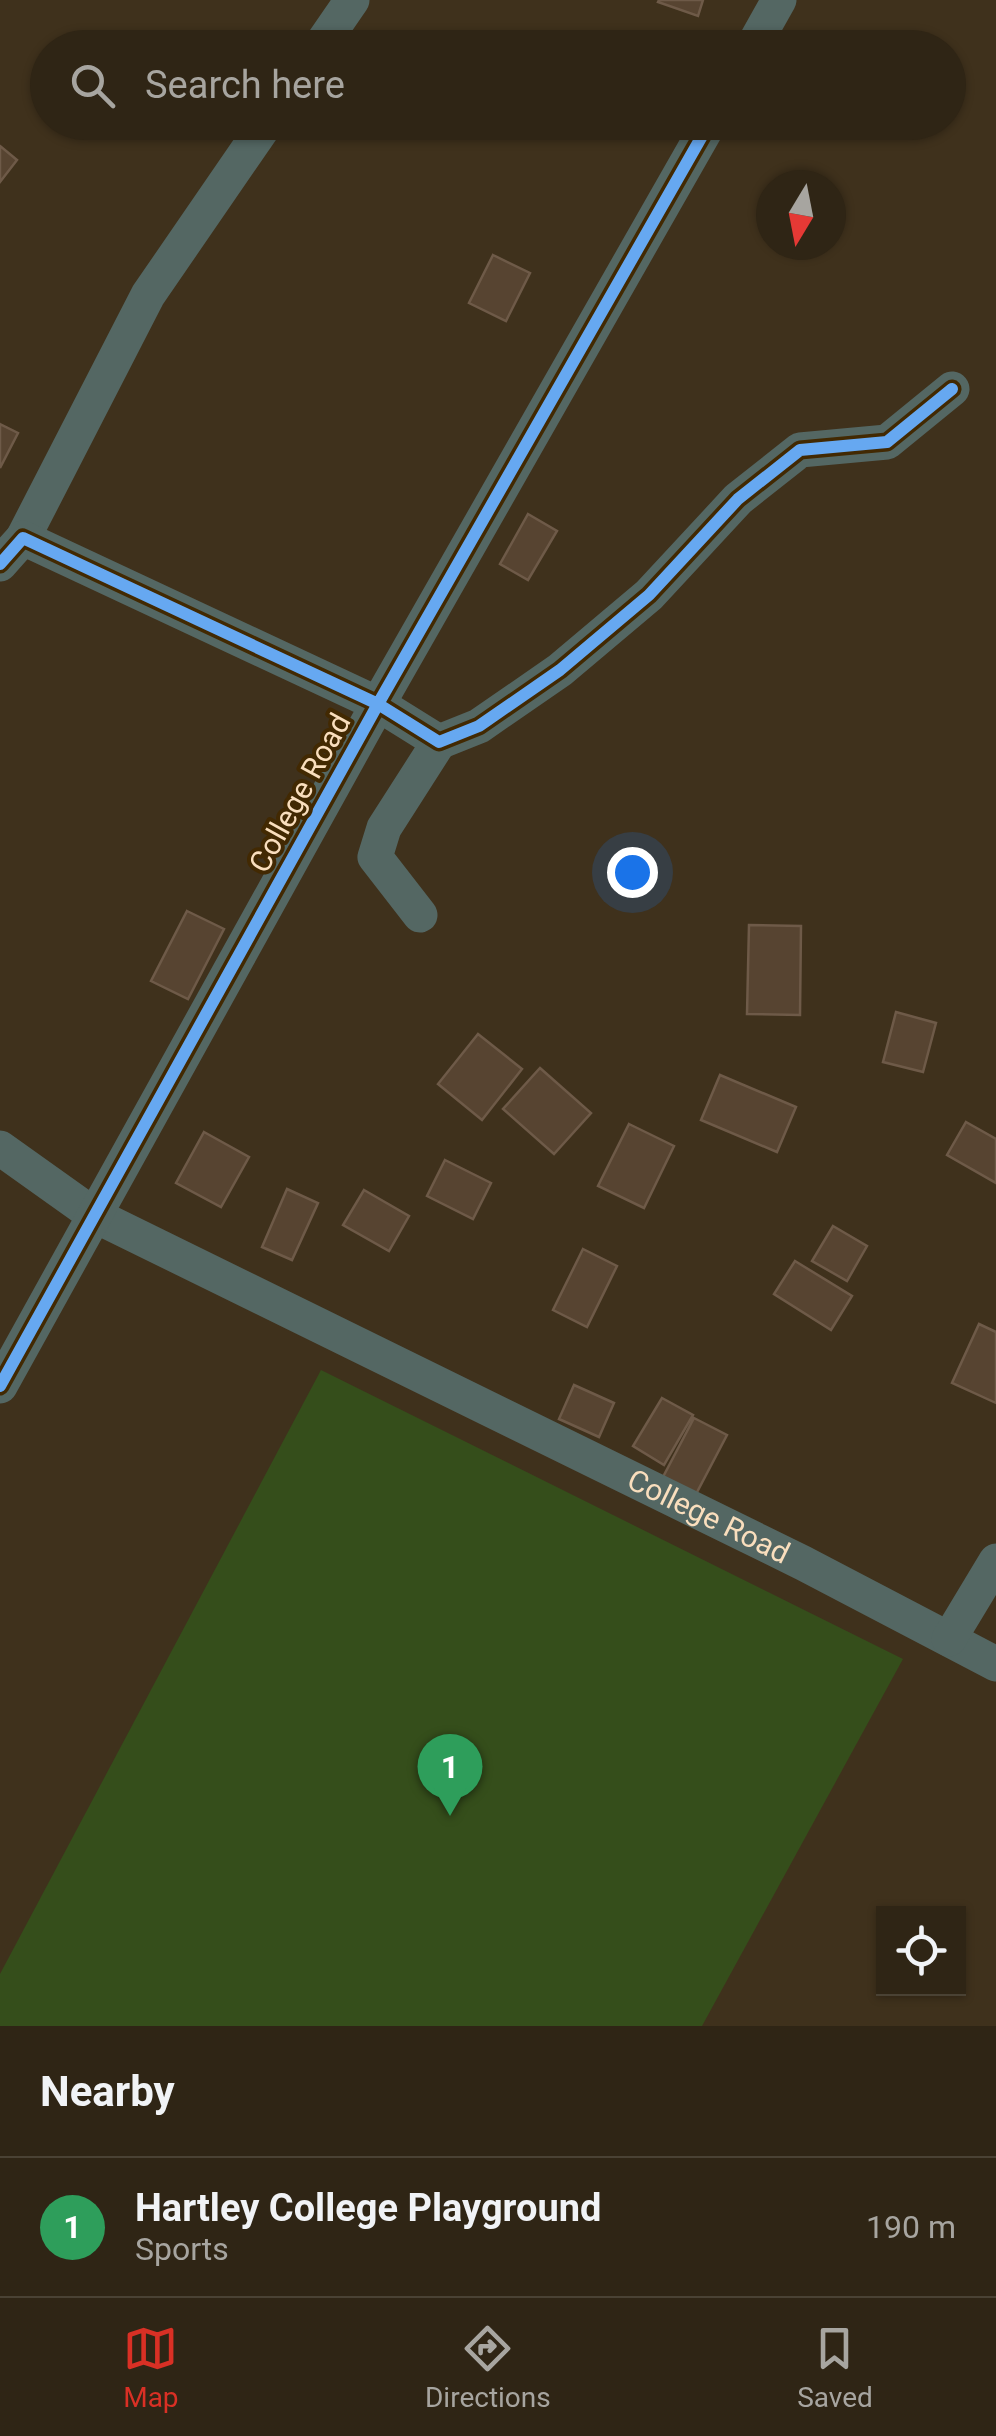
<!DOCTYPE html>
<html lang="en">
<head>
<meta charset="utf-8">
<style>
	body { margin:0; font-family:Roboto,sans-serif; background:#3b3122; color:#f1f3f6 }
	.controls { position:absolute; right:30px; bottom:30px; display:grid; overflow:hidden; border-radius:0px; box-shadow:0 2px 8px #0004 }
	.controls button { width:90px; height:90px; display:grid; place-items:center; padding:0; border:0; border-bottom:2px solid #4a4234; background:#2f2515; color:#f1f3f6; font:50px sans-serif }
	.compass { position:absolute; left:756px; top:170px; width:90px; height:90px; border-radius:50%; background:#2f2515; box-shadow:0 2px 8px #0004; rotate:190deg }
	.you { position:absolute; left:632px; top:872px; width:35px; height:35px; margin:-25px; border:8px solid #fff; border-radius:50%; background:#1a73e8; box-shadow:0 0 0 15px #1a73e833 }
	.badge { display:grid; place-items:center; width:65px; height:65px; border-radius:50%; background:#d93025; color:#fff; font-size:32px; font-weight:700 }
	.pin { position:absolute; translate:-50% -82px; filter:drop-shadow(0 2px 5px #0008) }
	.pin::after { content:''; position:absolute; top:52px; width:35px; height:30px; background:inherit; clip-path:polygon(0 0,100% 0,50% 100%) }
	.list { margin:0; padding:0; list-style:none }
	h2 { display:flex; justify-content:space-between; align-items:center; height:130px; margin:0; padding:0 40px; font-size:42px }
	h2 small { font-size:32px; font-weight:400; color:#a7a5a0 }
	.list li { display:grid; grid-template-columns:65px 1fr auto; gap:30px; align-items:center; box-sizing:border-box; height:140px; padding:0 40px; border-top:2px solid #4a4234 }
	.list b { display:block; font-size:38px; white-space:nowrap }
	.list p { margin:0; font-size:32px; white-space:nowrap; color:#a7a5a0 }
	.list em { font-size:32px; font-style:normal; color:#a7a5a0 }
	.icon { flex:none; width:55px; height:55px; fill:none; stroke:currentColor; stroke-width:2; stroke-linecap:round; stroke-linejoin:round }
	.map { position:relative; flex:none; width:996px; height:2026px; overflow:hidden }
	.search { position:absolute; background:#2f2515; box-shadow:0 2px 8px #0004; left:30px; right:30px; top:30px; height:110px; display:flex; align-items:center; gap:25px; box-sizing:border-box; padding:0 35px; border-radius:55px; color:#a7a5a0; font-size:38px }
	.sheet { height:270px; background:#2f2515 }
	nav { display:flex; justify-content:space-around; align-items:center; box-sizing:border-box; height:140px; border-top:2px solid #4a4234; background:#2f2515; font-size:28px; color:#a7a5a0 }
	nav a { display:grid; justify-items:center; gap:5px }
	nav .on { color:#d93025 }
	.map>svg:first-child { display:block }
	.green { fill:#354e1b }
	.building { fill:#574431; stroke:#6e5a48; stroke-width:2.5 }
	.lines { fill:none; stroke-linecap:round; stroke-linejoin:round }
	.minor { stroke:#546763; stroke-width:35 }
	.cycleway-casing { stroke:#422902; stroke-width:19 }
	.cycleway { stroke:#66a8f1; stroke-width:12 }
	.labels { text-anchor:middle; stroke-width:8; stroke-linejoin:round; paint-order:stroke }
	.street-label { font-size:30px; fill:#f9debd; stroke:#422902 }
</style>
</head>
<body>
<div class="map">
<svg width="996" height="2026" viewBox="0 0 996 2026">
	<rect width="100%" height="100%" fill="#3f311c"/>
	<path class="green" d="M321,1370l582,289 -201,367h-702v-52z"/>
	<path class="building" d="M659,0h44l-5,16 -40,-14z
		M0,146l17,14 -17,22z
		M493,255l37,18 -24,48 -37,-18z
		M0,424l18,9 -18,35z
		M528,514l29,17 -29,49 -28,-16z
		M187,911l37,18 -36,70 -37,-18z
		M749,925l52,1 -1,89 -53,-1z
		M896,1012l40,11 -13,49 -40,-10z
		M478,1034l44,35 -40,51 -44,-36z
		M540,1068l51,45 -37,41 -51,-45z
		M720,1075l76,32 -19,45 -76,-32z
		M966,1122l30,17v44l-49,-28z
		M629,1124l45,22 -30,62 -46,-22z
		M204,1132l45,25 -28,50 -45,-24z
		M445,1160l46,23 -18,36 -46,-23z
		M287,1189l31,14 -26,57 -30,-13z
		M364,1190l45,26 -20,35 -46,-26z
		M833,1226l34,20 -20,35 -35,-20z
		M583,1249l34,17 -30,61 -34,-17z
		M795,1261l57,35 -21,34 -57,-36z
		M979,1324l17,8v71l-44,-20z
		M574,1385l40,18 -15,34 -40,-18z
		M662,1398l31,17 -29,50 -31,-19z
		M694,1418l33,17 -31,59 -33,-17z"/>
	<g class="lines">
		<g class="minor">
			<path d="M319,48l33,-48"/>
			<path d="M752,48l27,-48"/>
			<path d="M23,538l125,-243 119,-173"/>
			<path d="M0,564l23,-26 355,166 61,38 40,-16 81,-56 89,-75 89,-96 62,-49 87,-8 65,-53"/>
			<path d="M420,915l-45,-58 9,-29 55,-86"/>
			<path id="s1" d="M0,1148l94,67 709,348 193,101"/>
			<path d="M0,1386l378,-682 332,-582"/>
			<path d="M949,1639l47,-78"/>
		</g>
		<defs>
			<path id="cycleway" d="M0,564l23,-26 355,166 61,38 40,-16 81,-56 89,-75 89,-96 62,-49 87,-8 65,-53
				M0,1386l378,-682 332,-582"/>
		</defs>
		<use href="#cycleway" class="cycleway-casing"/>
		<use href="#cycleway" class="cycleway"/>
	</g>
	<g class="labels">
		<g class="street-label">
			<text transform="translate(300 793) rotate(-61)" y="10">College Road</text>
			<text dy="10" stroke="none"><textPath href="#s1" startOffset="800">College Road</textPath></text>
		</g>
	</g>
</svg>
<div class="controls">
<button><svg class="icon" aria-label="locate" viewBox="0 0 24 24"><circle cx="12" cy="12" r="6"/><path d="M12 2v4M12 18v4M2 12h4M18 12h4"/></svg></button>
</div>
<svg class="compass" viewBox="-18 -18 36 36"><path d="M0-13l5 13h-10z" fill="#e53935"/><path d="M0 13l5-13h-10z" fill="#a7a5a0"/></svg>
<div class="you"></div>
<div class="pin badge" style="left:450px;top:1816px;background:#2e9e5b">1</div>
<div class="search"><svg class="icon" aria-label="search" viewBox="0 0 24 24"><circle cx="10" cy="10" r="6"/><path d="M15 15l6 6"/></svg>Search here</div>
</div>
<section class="sheet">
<h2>Nearby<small></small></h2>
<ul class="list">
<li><span class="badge" style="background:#2e9e5b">1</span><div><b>Hartley College Playground</b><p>Sports</p></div><em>190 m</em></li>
</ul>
</section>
<nav>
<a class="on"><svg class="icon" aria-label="map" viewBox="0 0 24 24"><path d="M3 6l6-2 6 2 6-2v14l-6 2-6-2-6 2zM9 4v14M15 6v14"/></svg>Map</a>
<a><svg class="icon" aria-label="directions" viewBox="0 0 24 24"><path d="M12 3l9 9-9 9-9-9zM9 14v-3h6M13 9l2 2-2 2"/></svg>Directions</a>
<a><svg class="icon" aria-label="saved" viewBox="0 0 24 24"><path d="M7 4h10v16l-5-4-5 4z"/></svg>Saved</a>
</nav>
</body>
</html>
